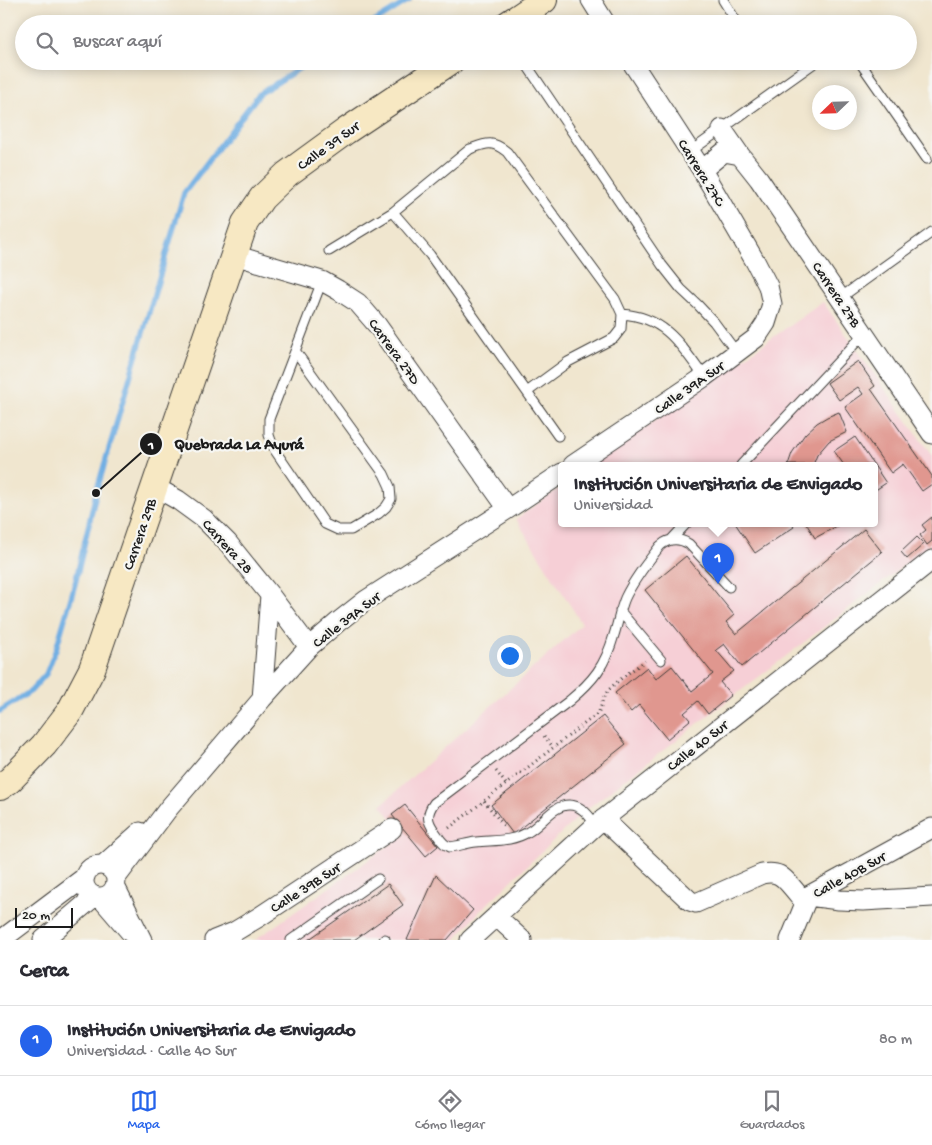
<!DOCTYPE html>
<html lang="es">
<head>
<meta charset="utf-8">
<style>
	body { margin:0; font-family:"Gochi Hand",sans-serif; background:#f2f2f3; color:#2b2b33 }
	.compass { position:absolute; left:812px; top:85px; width:45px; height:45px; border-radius:50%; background:#fff; box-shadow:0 2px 12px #0003; rotate:247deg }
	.scale { position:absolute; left:15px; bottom:12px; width:58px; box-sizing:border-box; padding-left:5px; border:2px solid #1c1c1c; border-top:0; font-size:14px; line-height:18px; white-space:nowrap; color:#1c1c1c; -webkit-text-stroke:4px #f6f6f2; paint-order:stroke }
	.you { position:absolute; left:509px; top:655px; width:18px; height:18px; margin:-12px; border:4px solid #fff; border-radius:50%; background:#1a73e8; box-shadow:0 0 0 8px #1a73e833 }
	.badge { display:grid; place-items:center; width:32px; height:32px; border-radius:50%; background:#2563eb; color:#fff; font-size:16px; font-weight:700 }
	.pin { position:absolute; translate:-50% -41px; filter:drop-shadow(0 1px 2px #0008) }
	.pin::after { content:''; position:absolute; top:26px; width:18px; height:15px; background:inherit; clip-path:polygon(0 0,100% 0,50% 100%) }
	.popup { position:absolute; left:558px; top:462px; width:320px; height:65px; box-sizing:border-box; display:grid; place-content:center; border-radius:5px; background:#fff; filter:drop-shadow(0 1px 4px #0005); font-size:16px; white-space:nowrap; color:#7c7c81 }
	.popup b { font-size:19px; color:#2b2b33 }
	.popup::after { content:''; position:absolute; left:50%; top:100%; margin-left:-10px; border:10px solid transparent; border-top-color:#fff }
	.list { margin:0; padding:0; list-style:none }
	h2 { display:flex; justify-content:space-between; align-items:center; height:65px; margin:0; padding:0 20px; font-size:21px }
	h2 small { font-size:16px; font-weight:400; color:#7c7c81 }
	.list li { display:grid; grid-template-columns:32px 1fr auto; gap:15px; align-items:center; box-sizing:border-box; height:70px; padding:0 20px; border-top:1px solid #e1e1e2 }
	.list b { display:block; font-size:19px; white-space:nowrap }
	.list p { margin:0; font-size:16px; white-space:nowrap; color:#7c7c81 }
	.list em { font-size:16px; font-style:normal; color:#7c7c81 }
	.icon { flex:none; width:28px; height:28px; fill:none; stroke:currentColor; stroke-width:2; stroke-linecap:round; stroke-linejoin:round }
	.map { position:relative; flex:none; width:932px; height:940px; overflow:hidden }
	.search { position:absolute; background:#fff; box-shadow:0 2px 12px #0003; left:15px; right:15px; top:15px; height:55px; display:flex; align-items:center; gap:12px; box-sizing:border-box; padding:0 18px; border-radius:28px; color:#7c7c81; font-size:19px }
	.sheet { height:135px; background:#fff }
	nav { display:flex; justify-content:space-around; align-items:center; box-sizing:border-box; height:70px; border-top:1px solid #e1e1e2; background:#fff; font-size:14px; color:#7c7c81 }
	nav a { display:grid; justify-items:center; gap:2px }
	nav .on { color:#2563eb }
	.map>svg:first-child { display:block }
	.built { fill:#f6cfd6 }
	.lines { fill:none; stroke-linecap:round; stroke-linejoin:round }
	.stream { stroke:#71afe3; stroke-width:5.5 }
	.building { fill:#e0978f }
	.lane-casing { stroke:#3c3a37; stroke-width:11 }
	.street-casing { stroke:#3c3a37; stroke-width:21 }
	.secondary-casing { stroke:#3c3a37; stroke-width:28 }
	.path { stroke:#3c3a37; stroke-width:3; stroke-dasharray:1 4; stroke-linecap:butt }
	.lane { stroke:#fff; stroke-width:9 }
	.street { stroke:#fff; stroke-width:19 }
	.secondary { stroke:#f7e8c3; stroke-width:26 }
	.labels { text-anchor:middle; stroke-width:4.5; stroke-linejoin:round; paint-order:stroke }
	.street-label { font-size:15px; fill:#1c1c1c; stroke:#f6f6f2 }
	.leader { fill:none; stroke:#1c1c1c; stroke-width:2 }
	.callout-dot { fill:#1c1c1c; stroke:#f6f6f2; stroke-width:2 }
	.mark-label { font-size:15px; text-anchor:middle; font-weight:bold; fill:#fff }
	.callout-label { font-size:16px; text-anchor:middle; font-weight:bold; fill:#1c1c1c; stroke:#f6f6f2; stroke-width:4.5; stroke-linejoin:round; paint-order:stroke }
</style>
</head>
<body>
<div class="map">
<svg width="932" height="940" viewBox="0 0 932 940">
	<rect width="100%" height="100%" fill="#f6f6f2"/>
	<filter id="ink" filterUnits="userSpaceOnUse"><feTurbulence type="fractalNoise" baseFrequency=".02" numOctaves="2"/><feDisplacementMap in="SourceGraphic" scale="10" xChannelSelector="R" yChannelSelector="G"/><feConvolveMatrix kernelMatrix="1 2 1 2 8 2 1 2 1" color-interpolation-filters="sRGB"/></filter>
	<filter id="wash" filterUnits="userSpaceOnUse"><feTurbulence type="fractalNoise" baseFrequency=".0096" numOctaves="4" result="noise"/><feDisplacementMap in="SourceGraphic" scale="20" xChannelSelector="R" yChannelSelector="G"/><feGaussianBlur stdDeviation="1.12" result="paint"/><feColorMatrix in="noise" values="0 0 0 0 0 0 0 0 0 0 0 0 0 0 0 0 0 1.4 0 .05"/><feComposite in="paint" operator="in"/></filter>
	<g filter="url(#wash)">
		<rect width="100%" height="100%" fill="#f0e6cf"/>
		<path class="built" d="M823,302l109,154v88l-348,267 -105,101 -24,28h-200l149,-105 -23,-30 201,-181 -66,-105 46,-33v37h312v-58h-282z"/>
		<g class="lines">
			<path class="stream" d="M371,24l38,-24
				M0,711l31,-20 15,-17 10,-25 19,-65 21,-91 88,-300 75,-99 52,-33"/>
		</g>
		<g id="blocks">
			<path class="building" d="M858,361l17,25 -4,3 61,87v8l-10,7 -19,-27 -12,9 -46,-66 18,-13 -5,-7 -19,13 -12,-17z
				M839,412l8,20 -18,9 -12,14 -4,10h-25l4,-12 13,-19 12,-11 10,-6z
				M855,437l31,46 -12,8v-26h-30l-10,-14z
				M932,517v24l-5,4 -7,-10 6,-5 -4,-5z
				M735,523h56l3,4 -39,26z
				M806,523h32l1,2 -24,13z
				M864,529l18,23 -140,115 -18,-23 -8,6 18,21 -14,11 11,13 -23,19 -10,-13 -14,12 6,7 -23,19 -28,-34 -8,7 -16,-19 32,-26 9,12 16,-13 20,25 21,-17 -68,-84 41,-34 48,59 -8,7 10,12z
				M917,537l7,7 -17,15 -6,-7z
				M603,716l23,28 -113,90 -22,-29z
				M405,805l33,41 -12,10 -34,-41z
				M436,875l37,35 -26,30h-40z
				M388,884l15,21 -49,35h-46z"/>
		</g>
	</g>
	<g filter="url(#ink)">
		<use href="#blocks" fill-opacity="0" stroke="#3c3a37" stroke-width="1"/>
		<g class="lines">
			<defs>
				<path id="lane" d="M723,0l15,24
					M524,61l138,204 19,24 17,16 16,17 23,31
					M859,61l68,98
					M691,151l126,-90
					M393,212l37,43 128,181
					M329,251l64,-39 77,-63c17,-6 22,-9 37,3l108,147 7,15 -1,15 -7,9 -46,24 -41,30
					M840,298l92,-66
					M622,314c43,3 59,31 82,63
					M296,352l88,122 6,13 1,12 -5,8 -8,7 -27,16h-13l-13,-6 -51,-75 -5,-14v-16l53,-138
					M741,465l123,-131
					M671,540l16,-17
					M620,611l41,49
					M596,825c-7,-9 -14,-20 -27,-20 -16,0 -27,19 -41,27 -16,10 -34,8 -52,10 -9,1 -17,4 -26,5 -6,-2 -9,-6 -12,-11 -9,-12 -14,-19 -4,-33l135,-102c25,-21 36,-35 45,-66 4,-12 6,-25 11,-37 9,-19 22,-35 35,-52 9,-8 19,-8 29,-2l40,43
					M291,940l87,-61
					M384,940l1,-1"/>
				<path id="street" d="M591,0l15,24
					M722,129l18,26 19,24 173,255
					M702,170l22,-18 16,3
					M234,255l88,26 16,9 20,13 19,22 131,184
					M573,465l131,-88 52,-39 10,-15 6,-19 -4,-18 -13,-25 -53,-91 -71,-109
					M155,487l23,13 26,19 24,24 42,52 39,52
					M262,699l8,-104
					M603,819l87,82 6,2 66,-29c5,-1 11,-2 17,1 8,4 19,20 26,28
					M103,865l37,-33
					M84 881a16 16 0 1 1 32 0a16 16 0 1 1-32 0Z
					M116,878l52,-69 94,-110 47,-52 29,-25 28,-22 142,-91 54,-36
					M115,886l27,54
					M808,896l31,4 24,1 69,-4
					M100,897l30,35
					M496,916l26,24
					M1,940l84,-63
					M43,940l52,-44
					M214,940l20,-8 25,-15 133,-88
					M470,940l126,-115 336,-265
					M790,940l18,-44 124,-68"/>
				<path id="secondary" d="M508,24l36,-24
					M0,787l10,-7 34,-35 26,-34 22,-42 153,-446 17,-25 25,-24 59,-43 105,-70"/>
			</defs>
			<use href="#lane" class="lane-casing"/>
			<use href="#street" class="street-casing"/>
			<use href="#secondary" class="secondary-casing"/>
			<path class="path" d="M544,736l9,11
				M496,771l10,13
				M484,801l20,25
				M449,828l148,-114c6,-8 4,-15 10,-22 8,-10 27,-23 38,-31"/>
			<use href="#lane" class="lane"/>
			<use href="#street" class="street"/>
			<use href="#secondary" class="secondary"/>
		</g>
	</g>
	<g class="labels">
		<g class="street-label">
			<text transform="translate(328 145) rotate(-36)" y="5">Calle 39 Sur</text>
			<text transform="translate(702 172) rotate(58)" y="5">Carrera 27C</text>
			<text transform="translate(837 294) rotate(56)" y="5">Carrera 27B</text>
			<text transform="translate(395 351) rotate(54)" y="5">Carrera 27D</text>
			<text transform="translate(689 387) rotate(-35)" y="5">Calle 39A Sur</text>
			<text transform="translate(139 534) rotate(-71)" y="5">Carrera 29B</text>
			<text transform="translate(228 546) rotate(48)" y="5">Carrera 28</text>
			<text transform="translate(346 619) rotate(-38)" y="5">Calle 39A Sur</text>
			<text transform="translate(697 745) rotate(-38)" y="5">Calle 40 Sur</text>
			<text transform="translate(849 874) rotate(-29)" y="5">Calle 40B Sur</text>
			<text transform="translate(305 887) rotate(-33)" y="5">Calle 39B Sur</text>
		</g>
	</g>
	<path class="leader" d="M96 493L151 444"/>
	<g class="callout-dot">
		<circle cx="96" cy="493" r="5"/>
		<circle cx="151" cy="444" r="12"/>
	</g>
	<g class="mark-label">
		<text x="151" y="449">1</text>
	</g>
	<g class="callout-label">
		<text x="239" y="449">Quebrada La Ayurá</text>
	</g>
</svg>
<svg class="compass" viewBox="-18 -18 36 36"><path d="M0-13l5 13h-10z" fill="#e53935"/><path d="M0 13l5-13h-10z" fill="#7c7c81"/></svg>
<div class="scale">20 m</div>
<div class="you"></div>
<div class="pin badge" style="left:718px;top:584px">1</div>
<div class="popup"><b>Institución Universitaria de Envigado</b>Universidad</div>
<div class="search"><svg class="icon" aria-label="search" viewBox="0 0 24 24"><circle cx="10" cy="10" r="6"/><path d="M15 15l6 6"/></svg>Buscar aquí</div>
</div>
<section class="sheet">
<h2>Cerca<small></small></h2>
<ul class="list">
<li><span class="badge">1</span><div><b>Institución Universitaria de Envigado</b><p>Universidad · Calle 40 Sur</p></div><em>80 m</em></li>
</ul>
</section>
<nav>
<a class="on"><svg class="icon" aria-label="map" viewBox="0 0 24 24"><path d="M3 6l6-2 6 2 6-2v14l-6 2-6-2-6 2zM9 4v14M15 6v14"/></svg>Mapa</a>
<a><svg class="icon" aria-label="directions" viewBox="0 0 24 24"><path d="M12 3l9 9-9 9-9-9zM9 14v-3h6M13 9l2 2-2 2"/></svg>Cómo llegar</a>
<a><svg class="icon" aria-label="saved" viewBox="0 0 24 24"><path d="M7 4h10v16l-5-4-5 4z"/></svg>Guardados</a>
</nav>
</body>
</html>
